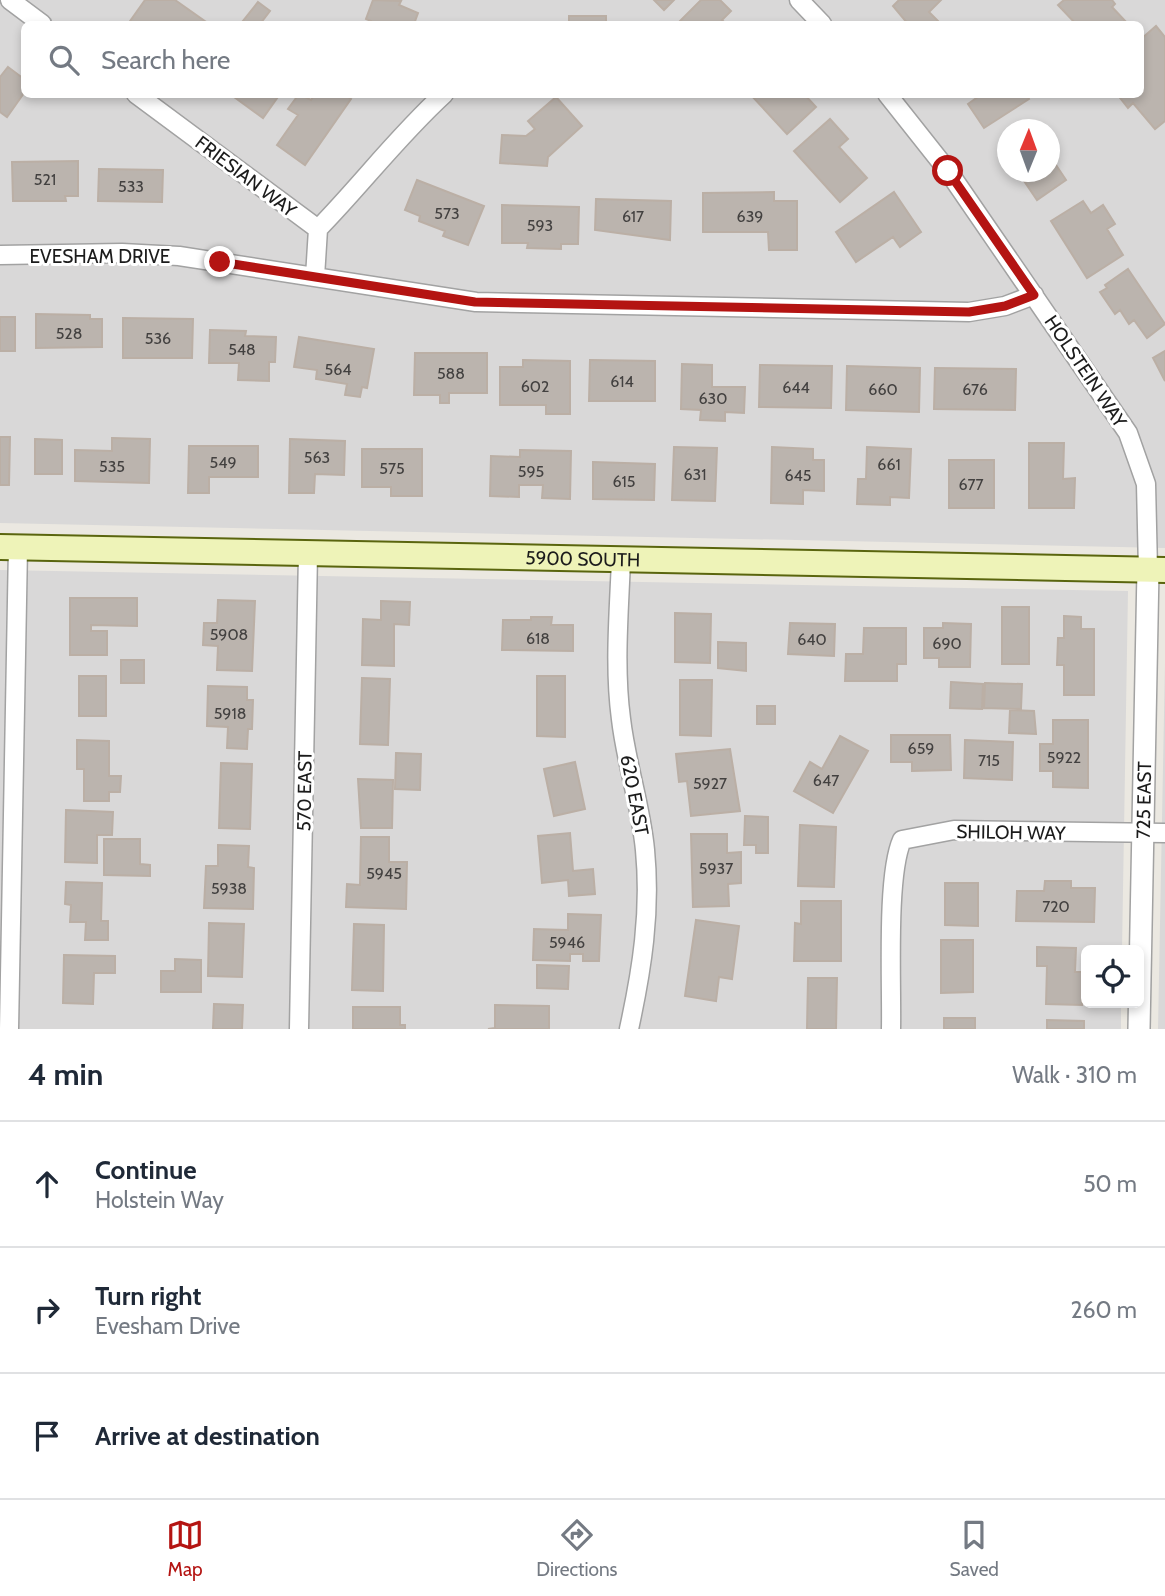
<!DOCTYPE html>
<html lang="en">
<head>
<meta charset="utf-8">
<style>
	body { margin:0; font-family:Cabin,sans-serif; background:#f6f6f7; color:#1f2937 }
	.controls { position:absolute; right:21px; bottom:21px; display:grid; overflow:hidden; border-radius:10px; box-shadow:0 4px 10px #0003 }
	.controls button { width:63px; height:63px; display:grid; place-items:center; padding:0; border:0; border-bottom:2px solid #e0e1e3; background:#fff; color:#1f2937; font:35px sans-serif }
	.compass { position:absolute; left:997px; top:119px; width:63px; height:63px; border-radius:50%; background:#fff; box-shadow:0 4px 10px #0003; rotate:1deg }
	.stop { position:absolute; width:21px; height:21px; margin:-16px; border:5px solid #b41412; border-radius:50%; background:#fff }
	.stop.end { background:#b41412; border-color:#fff; box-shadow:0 2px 7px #0008 }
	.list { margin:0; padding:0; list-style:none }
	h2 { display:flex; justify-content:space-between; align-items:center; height:91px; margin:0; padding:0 28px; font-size:30px }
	h2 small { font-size:23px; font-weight:400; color:#747a83 }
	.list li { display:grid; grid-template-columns:46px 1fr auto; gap:21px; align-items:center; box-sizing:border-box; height:126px; padding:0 28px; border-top:2px solid #e0e1e3 }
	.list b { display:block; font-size:26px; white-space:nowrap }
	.list p { margin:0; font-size:23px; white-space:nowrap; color:#747a83 }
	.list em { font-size:23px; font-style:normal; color:#747a83 }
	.icon { flex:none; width:38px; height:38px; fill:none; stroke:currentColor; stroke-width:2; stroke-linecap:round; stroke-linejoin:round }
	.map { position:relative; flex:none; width:1165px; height:1029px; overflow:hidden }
	.search { position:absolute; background:#fff; box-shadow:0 4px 10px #0003; left:21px; right:21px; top:21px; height:77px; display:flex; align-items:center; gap:18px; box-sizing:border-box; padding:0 24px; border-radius:10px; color:#747a83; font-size:26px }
	.sheet { height:469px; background:#fff }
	nav { display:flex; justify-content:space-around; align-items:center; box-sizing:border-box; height:98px; border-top:2px solid #e0e1e3; background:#fff; font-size:19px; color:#747a83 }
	nav a { display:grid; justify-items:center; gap:4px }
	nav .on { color:#b41412 }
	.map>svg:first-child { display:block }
	.residential { fill:#d9d8d8; fill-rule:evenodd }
	.building { fill:#bbb4ae; stroke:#bbafa5; stroke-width:2 }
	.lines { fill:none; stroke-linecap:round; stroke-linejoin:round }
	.minor-casing { stroke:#a2a2a2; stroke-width:21 }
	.tertiary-casing { stroke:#a2a2a2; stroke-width:24 }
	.secondary-casing { stroke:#5a650e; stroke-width:28 }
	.minor { stroke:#fff; stroke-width:18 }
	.tertiary { stroke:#fff; stroke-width:21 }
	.secondary { stroke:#eef3b8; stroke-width:24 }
	.route { stroke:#b41412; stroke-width:9 }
	.labels { text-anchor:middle; stroke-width:6; stroke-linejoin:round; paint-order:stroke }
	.number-label { font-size:16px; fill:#434140 }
	.street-label { font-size:19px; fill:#1b1b1b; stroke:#fff }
</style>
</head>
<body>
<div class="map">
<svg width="1165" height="1029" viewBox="0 0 1165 1029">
	<rect width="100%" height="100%" fill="#ebe8e1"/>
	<path class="residential" d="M0,0h1165v548l-1165,-25zM24,24h1116v70h-1116zM1007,130h43v42h-43z
		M0,570l1128,21 -6,359h-36v53h35v26h-1121z
		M1165,663v366h-7z"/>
	<path class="building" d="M145,0h30l34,24h-81z
		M373,0l28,1 -2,4 19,8 -4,11h-44l1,-3 -5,-2z
		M654,0h20l-10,10z
		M701,0h19l11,11 -9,9 4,4h-49z
		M899,0h42l-12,12 12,12h-33l-15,-18z
		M1064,0h48l3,4 -3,3 16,17h-52l-18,-19z
		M258,2l12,9 -10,13h-11l-6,-3z
		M569,16h37v8h-37z
		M1156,26l9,11v84l-10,8 -22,-26 -5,5 -11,-14h23v-54z
		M8,67l16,12v14l-17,24 -7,-5v-35z
		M230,94h50l-17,24z
		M299,94l12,6 4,-6h29l7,5 -46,66 -28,-20 21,-30 -10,-6z
		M750,94h54l12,13 -29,27z
		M982,94h44l3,5 -45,29 -16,-24z
		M556,97l26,29 -34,31 -1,9 -47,-3 2,-28 24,1 9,-7 -7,-8z
		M830,119l18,20 -9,8 28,31 -27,24 -46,-51z
		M1050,156l16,24 -29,20 -19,-28h32z
		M78,161v35h-13l1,5h-53l-1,-39z
		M99,169l64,1 -1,32 -64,-1z
		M417,180l67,26 -16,39 -25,-9 2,-5 -26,-10 1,-5 -15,-6z
		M774,192v9h23v49h-28l-1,-18h-65v-39z
		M894,192l27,40 -21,15 -7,-10 -37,25 -20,-30z
		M596,199l75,2 -1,39 -75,-10z
		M1083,201l8,12 12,-8 12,19 -8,5 16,26 -36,23 -36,-57z
		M502,205l77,2 -1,37h-17v5l-34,-1 1,-5h-26z
		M1128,269l37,55 -18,14 -13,-18 -5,4 -9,-14 -5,4 -15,-22 7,-4 -2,-3z
		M36,314l54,1v4h12v28l-66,1z
		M0,317h15v34h-15z
		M123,318l70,1 -1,39h-69z
		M210,330l36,1 -1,5 31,1 -1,25h-6v19l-31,-1 1,-17h-30z
		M299,337l75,12 -7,39 -5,-1 -2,10 -15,-2 2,-11 -31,-5 1,-9 -23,-3z
		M1165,351v30l-12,-23z
		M415,353h72v40h-38v10h-9v-8h-26z
		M523,360l47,1v53h-24v-9h-46v-38h23z
		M590,360l65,1v40h-66z
		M682,364l30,1v22h33l-1,26 -19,-1v9l-25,-1 1,-10 -20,-1z
		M760,365l72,1 -1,42 -72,-1z
		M847,366l73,2 -1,44 -73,-2z
		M935,368l81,1 -1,41 -81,-1z
		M0,437h10l-1,48h-9z
		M112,438l38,1 -1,44 -74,-2v-31l37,1z
		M35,439l27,1v34h-27z
		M290,439l55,2 -1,34 -29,-1 -1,19h-25z
		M1029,443h35l-1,36 12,-1 -1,30h-45z
		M189,446h69v31h-49v16h-21z
		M674,447l43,1 -2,53 -43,-1z
		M772,447l41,2v11h11v31l-21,-1v14l-32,-1z
		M867,447l44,2 -2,49 -19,-1v8l-33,-1 1,-25h8z
		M362,449h60v47h-31v-9h-29z
		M520,450l51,1 -1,48 -28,-1 1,-13h-24v12l-29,-1 1,-40 29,1z
		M949,460h45v48h-45z
		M593,462l62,2 -1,36 -61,-1z
		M70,598h67v28l-46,-1v6h16v24h-37z
		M218,600l37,1 -3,70 -35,-1 1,-24 -15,-1 1,-22h13z
		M381,601l29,1 -1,23 -15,-1v42l-32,-1 1,-46 18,1z
		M1002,607h27v57h-27z
		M675,613l36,1 -1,49 -35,-1z
		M1064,616l17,1v12h13v66h-30v-30h-7l1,-27h6z
		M531,617h21l-1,8h22v26l-71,-1 1,-30h28z
		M790,623l45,1 -1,32 -46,-2z
		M943,623l28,1 -1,43h-31v-9h-15v-30h19z
		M864,628h42v36h-9v17h-52l1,-27h17z
		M718,642l28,1v28l-28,-3z
		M121,660h23v23h-23z
		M79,676h27v40h-27z
		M537,676h28v61l-28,-1z
		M362,678l28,1 -2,66 -28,-1z
		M680,680h32l-1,56 -31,-1z
		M951,682l32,2 -1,25 -32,-1z
		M985,683l37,1 -1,25 -37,-1z
		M208,686l39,1v13h6l-1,29h-4l-1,20 -20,-1 1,-21 -21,-1z
		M757,706h18v18h-18z
		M1010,710l24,1 2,23 -27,-1z
		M1053,720h35v68l-35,-1v-16h-13v-27h13z
		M891,735h59l1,35 -39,1v-9h-21z
		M840,736l28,15 -35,62 -39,-22 16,-29 12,7z
		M77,740l32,1v35h12l-1,16h-11v9h-25v-32h-7z
		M965,740l48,2 -1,38 -48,-2z
		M730,749l10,62 -49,5 -4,-35 -8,1 -3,-28z
		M396,753l25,1 -1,36 -25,-1z
		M575,762l10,47 -31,7 -10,-47z
		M221,763l31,1 -2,65 -31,-1z
		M358,779l35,1 -1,48h-31z
		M66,810l47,2 -1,23h-15v28l-32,-1z
		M745,816l23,1v36h-12v-8h-12z
		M800,825l36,2 -2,60 -36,-1z
		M570,833l3,38 20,-2 2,25 -26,2 -1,-16 -26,3 -4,-47z
		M691,834h36v19l14,-1v31l-13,1 1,22 -36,1z
		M361,837h28v25h18l-1,47 -60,-2 1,-23 13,1z
		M104,839h36v25l10,1v11l-46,-1z
		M218,845l31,1 -1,21 6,1 -1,41 -49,-1 2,-42h12z
		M1045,881h26v7h24l-1,34 -78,-1 1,-30h27z
		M66,882l36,1 -1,38h7v19h-23l1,-18h-16l1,-17 -6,-1z
		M945,883h33v43l-33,-1z
		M801,901h40v60h-47l1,-38 6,1z
		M568,914l33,1 -2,46h-16v-7h-13v7l-37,-1 1,-31 34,1z
		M696,920l43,6 -7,53 -13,-2 -3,24 -31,-5z
		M209,923l35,1 -2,53 -34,-1z
		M354,924l30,1 -1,66 -31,-1z
		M941,940h32v52l-32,1z
		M1037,947l39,1 -1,24h8l-1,33 -36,-1 1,-38h-10z
		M64,955l51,1v17h-21l-1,31 -30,-1z
		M175,959l26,1v32h-40v-21h14z
		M537,965l32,1 -1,23 -31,-1z
		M808,978h29l-1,51h-29z
		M214,1004l29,1 -1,24h-29z
		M495,1005l54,1v23h-61l7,-1z
		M353,1007h47v18h5v4h-52z
		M944,1018h31v11h-31z
		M1047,1020l37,1v8h-37z"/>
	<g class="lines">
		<defs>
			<path id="minor" d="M10,0l32,24
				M799,0l23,24
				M136,94l182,135 -3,48
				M887,94l61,77 180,262 18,51 2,86
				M318,229c43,-44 80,-93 126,-135
				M0,255l122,-2 57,3 297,46 493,10 36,-6 29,-11
				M621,560c-2,52 -7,107 0,159 5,44 20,87 24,131 6,62 -3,119 -16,179
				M9,1029l9,-482
				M299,1029l9,-476
				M891,1029c1,-44 -5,-153 11,-189l52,-10 211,3"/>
			<g id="tertiary">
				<path id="s1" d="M1139,1029l9,-459"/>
			</g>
			<g id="secondary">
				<path id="s2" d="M0,547l1165,23"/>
			</g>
		</defs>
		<use href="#minor" class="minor-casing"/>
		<use href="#tertiary" class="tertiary-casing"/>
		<use href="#secondary" class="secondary-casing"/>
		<use href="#minor" class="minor"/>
		<use href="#tertiary" class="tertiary"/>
		<use href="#secondary" class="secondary"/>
	</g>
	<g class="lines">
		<path class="route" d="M220,262l255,40 494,10 36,-6 29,-11 -86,-124"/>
	</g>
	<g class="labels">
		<g class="number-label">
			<text x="45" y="185">521</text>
			<text x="131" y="192">533</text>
			<text x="447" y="219">573</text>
			<text x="633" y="222">617</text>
			<text x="750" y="222">639</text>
			<text x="540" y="231">593</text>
			<text x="69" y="339">528</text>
			<text x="158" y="344">536</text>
			<text x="242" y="355">548</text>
			<text x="338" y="375">564</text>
			<text x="451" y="379">588</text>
			<text x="622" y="387">614</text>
			<text x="535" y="392">602</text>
			<text x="796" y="393">644</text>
			<text x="883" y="395">660</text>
			<text x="975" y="395">676</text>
			<text x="713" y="404">630</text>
			<text x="317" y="463">563</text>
			<text x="223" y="468">549</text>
			<text x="889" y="470">661</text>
			<text x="112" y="472">535</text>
			<text x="392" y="474">575</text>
			<text x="531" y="477">595</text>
			<text x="695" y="480">631</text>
			<text x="798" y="481">645</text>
			<text x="624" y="487">615</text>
			<text x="971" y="490">677</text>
			<text x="229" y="640">5908</text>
			<text x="538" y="644">618</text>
			<text x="812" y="645">640</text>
			<text x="947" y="649">690</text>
			<text x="230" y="719">5918</text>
			<text x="921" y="754">659</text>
			<text x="1064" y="763">5922</text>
			<text x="989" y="766">715</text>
			<text x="826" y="786">647</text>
			<text x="710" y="789">5927</text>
			<text x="716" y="874">5937</text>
			<text x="384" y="879">5945</text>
			<text x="229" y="894">5938</text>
			<text x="1056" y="912">720</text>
			<text x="567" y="948">5946</text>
		</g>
		<g class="street-label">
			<text transform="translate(246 176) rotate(37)" y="7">FRIESIAN WAY</text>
			<text x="100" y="263">EVESHAM DRIVE</text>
			<text transform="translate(1086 371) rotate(56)" y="7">HOLSTEIN WAY</text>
			<text dy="7" stroke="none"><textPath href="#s2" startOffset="583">5900 SOUTH</textPath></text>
			<text transform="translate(304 791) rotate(-89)" y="7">570 EAST</text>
			<text transform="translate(635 795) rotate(79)" y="7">620 EAST</text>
			<text dy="7" stroke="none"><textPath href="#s1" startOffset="229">725 EAST</textPath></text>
			<text transform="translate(1011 832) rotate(1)" y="7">SHILOH WAY</text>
		</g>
	</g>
</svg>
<div class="controls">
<button><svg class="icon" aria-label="locate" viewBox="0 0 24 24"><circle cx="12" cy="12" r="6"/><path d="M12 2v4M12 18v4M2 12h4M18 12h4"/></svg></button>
</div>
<svg class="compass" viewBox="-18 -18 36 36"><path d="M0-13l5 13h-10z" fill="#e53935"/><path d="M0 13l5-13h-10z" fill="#747a83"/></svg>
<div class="stop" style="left:948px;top:171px"></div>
<div class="stop end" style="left:220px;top:262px"></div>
<div class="search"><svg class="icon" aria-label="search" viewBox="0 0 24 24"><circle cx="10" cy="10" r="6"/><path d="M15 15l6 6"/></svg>Search here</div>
</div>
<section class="sheet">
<h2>4 min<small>Walk · 310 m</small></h2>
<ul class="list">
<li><svg class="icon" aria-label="ahead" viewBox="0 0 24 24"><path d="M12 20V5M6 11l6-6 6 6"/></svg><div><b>Continue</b><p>Holstein Way</p></div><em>50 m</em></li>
<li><svg class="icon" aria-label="right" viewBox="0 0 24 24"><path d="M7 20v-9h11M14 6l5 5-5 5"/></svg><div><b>Turn right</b><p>Evesham Drive</p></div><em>260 m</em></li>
<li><svg class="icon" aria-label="arrive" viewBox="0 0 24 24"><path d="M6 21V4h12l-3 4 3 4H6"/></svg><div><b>Arrive at destination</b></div></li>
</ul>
</section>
<nav>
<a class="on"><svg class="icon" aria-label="map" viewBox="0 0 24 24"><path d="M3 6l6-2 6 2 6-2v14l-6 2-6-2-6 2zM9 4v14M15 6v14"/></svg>Map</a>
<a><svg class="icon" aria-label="directions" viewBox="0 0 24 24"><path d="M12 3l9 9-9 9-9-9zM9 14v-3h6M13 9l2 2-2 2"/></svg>Directions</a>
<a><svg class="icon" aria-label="saved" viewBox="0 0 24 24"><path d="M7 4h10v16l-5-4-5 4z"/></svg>Saved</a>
</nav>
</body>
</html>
